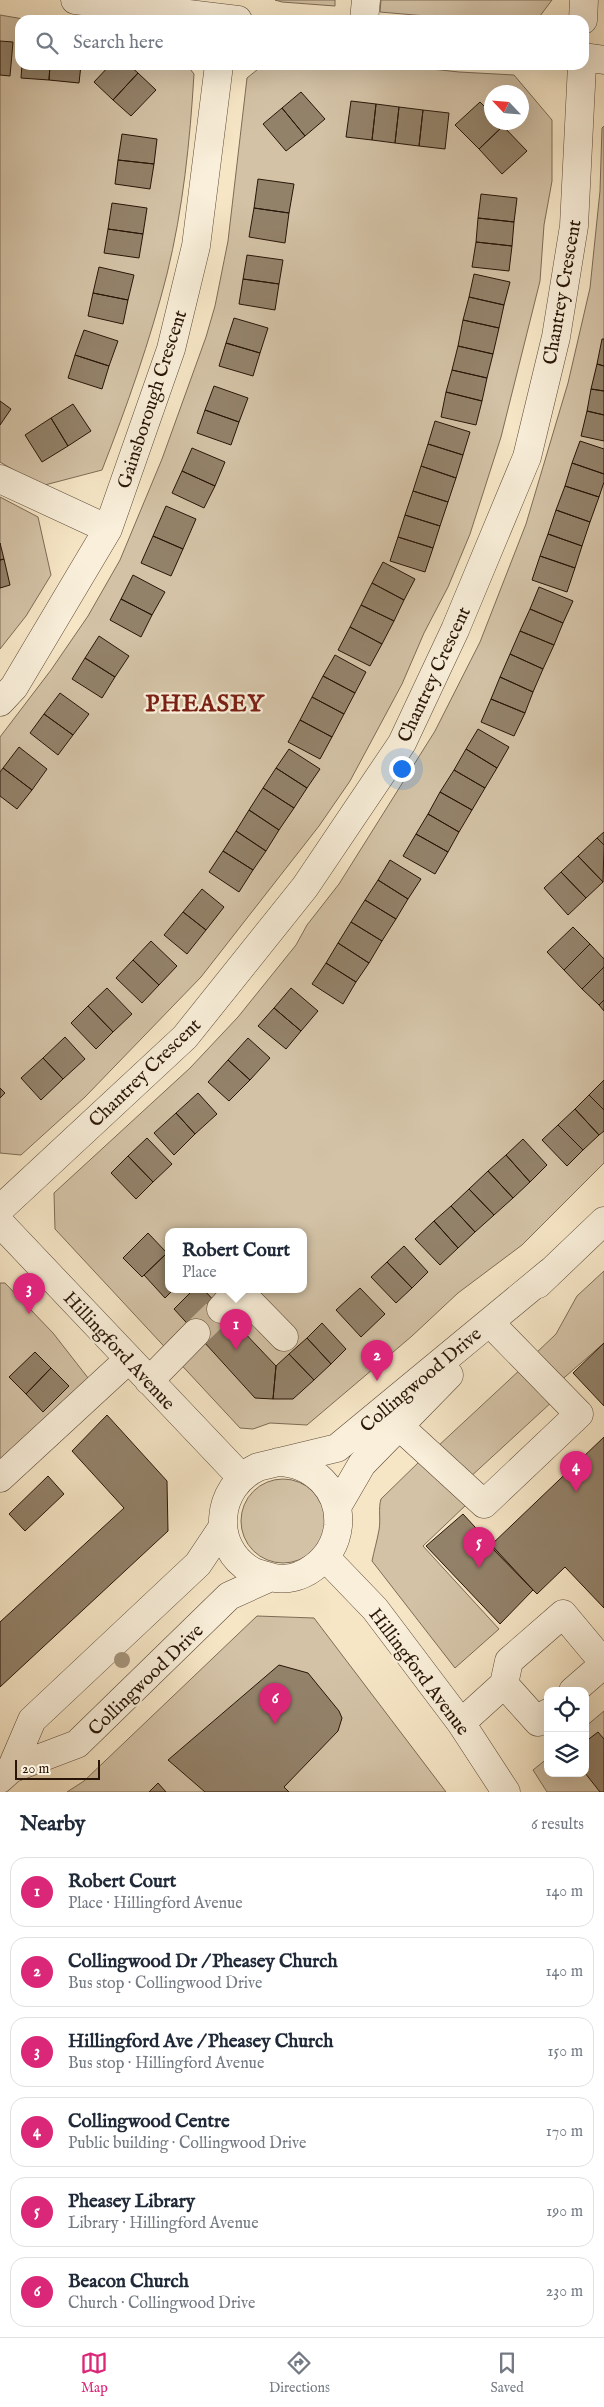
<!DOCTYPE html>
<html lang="en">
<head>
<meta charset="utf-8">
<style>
	body { margin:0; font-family:"IM FELL English",serif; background:#f6f6f7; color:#1f2937 }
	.controls { position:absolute; right:15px; bottom:15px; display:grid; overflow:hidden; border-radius:10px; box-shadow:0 5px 20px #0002 }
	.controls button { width:45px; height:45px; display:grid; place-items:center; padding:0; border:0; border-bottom:1px solid #e0e1e3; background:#fff; color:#1f2937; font:25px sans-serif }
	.compass { position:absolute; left:484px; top:85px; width:45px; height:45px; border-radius:50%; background:#fff; box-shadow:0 5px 20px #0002; rotate:296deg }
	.scale { position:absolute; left:15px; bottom:12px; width:85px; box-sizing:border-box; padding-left:5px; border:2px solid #281507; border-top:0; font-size:14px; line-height:18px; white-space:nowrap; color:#281507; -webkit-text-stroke:4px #f9efda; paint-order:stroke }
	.you { position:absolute; left:401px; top:768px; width:18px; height:18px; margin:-12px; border:4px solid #fff; border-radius:50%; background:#1a73e8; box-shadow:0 0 0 8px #1a73e833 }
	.badge { display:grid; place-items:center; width:32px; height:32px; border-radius:50%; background:#db2777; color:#fff; font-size:16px; font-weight:700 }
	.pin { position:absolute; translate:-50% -41px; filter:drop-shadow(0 1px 2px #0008) }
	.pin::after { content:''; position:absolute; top:26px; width:18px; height:15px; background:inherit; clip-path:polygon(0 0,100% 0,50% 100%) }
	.popup { position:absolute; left:165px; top:1228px; width:142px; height:65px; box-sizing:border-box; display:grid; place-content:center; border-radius:10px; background:#fff; filter:drop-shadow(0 1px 4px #0005); font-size:16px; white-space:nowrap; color:#747a83 }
	.popup b { font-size:19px; color:#1f2937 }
	.popup::after { content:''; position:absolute; left:50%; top:100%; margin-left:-10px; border:10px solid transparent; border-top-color:#fff }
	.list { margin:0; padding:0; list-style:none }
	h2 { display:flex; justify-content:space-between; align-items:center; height:65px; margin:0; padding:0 20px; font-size:21px }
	h2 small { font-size:16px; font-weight:400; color:#747a83 }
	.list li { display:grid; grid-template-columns:32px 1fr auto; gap:15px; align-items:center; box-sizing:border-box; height:70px; margin:0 10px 10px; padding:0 10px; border:1px solid #e0e1e3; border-radius:15px }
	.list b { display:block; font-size:19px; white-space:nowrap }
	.list p { margin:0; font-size:16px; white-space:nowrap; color:#747a83 }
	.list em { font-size:16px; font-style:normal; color:#747a83 }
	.icon { flex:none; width:28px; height:28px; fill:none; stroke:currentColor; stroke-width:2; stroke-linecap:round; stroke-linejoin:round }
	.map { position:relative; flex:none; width:604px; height:1792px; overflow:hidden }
	.search { position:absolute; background:#fff; box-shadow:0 5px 20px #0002; left:15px; right:15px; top:15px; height:55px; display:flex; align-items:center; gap:12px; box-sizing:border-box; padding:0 18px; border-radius:15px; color:#747a83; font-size:19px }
	.sheet { height:545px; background:#fff }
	nav { display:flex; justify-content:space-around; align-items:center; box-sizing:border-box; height:70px; border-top:1px solid #e0e1e3; background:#fff; font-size:14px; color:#747a83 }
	nav a { display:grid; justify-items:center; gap:2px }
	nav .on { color:#db2777 }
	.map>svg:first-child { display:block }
	.green { fill:#d3c2a6; stroke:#7e6c56; fill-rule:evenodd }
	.building { fill:#93826a; stroke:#281507 }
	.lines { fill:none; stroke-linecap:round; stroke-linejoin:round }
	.minor-tunnel { stroke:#cdbca0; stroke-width:28; stroke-dasharray:28 14; stroke-linecap:butt }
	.minor-casing { stroke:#5c4937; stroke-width:29 }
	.minor { stroke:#f9efda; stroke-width:28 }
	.tree { fill:#a6957c }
	.labels { text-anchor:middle; stroke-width:4.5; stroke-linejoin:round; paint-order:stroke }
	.street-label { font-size:19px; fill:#281507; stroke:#f9efda }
	.district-label { font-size:24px; font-weight:bold; letter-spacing:1px; fill:#7a1f14; stroke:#f9efda }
</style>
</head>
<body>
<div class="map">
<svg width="604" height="1792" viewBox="0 0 604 1792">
	<rect width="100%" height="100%" fill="#f6e6c6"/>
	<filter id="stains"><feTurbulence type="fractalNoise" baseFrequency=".004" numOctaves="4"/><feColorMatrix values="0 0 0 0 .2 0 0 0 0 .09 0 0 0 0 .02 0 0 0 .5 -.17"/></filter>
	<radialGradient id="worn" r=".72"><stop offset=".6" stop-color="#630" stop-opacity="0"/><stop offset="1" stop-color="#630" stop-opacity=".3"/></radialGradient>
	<path class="green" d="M275,0h60v6l-53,-4z
		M381,0h171l-15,20h-65l-92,-8z
		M0,15l29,5h-9v45h167l7,9c-4,67 -11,135 -27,200 -17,67 -40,132 -65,196l-61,16 -41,-24z
		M263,65h133l63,7 55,3 38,45v61l-8,44 -4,56 -39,156 -31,97 -22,53 -24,46 -22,51 -52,97 -31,45 -118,151 -116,120 -64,58 -21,-2v-416l51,-67 37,-54 32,-56 42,-101 44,-122 9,-31 13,-65 19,-163zM492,92h30v30h-30z
		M604,126v1037l-82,82 -64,48 -46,43 -105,89 -37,-2 -17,6 -13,-1 -185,-199 -1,-36 136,-125 48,-51 58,-72 11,-20 32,-41 96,-153 45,-89 46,-118 42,-141 22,-95 10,-97 2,-63zM168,1231h136v58h-136z
		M0,497l38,20 13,58 -25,41 -26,33z
		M604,1271v72l-46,40 -24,-28 22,-21 21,-38z
		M0,1283h5l48,50 39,50 -92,85z
		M522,1368l32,32 -86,79 -31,-32z
		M422,1459l45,45 -44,42 76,83 -44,39 -83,-107c2,-10 5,-20 7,-31 2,-11 -1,-21 2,-31z
		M241 1521a42 42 0 1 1 84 0a42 42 0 1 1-84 0Z
		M257,1616l57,2 132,174h-379l17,-11z
		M604,1711v81h-57l-14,-22 15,-12v15h37v-46z"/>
	<path class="building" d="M0,41l13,1 -3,34 -10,-1z
		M22,65h28l-1,15 -28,-2z
		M50,65h31l-2,18 -30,-3z
		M110,65h19l9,8 -25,27 -19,-18z
		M138,73l18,17 -25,26 -18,-16z
		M301,92l24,27 -20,17 -23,-28z
		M351,101l25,3 -4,36 -26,-3z
		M480,102l12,12v8h8l3,4 -24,23 -24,-24z
		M376,104l23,3 -4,36 -23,-3z
		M399,107l24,3 -4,36 -24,-3z
		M282,108l23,28 -19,15 -23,-27z
		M423,110l26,3 -4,36 -26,-3z
		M503,126l24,25 -25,23 -23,-25z
		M122,134l35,5 -3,25 -36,-4z
		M118,160l36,4 -4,25 -35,-5z
		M258,179l36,5 -5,29 -35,-5z
		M481,194l36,4 -3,24 -36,-4z
		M112,203l35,5 -4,26 -35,-5z
		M254,208l35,5 -4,30 -36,-6z
		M478,218l36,4 -2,24 -36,-4z
		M108,229l35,5 -4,24 -35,-5z
		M476,242l36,4 -3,25 -37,-4z
		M247,255l36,5 -4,24 -36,-5z
		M99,267l35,8 -6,25 -35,-7z
		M474,274l36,8 -6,23 -35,-8z
		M243,279l36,5 -4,26 -36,-6z
		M93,293l35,7 -5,24 -35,-8z
		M469,297l35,8 -5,23 -36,-8z
		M234,318l34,10 -8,25 -34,-10z
		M463,320l36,8 -6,26 -35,-8z
		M84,330l34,11 -9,25 -34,-11z
		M602,339h2v27l-7,-2z
		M226,343l34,10 -7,23 -34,-10z
		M458,346l35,8 -6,24 -35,-8z
		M75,355l34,11 -7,23 -34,-11z
		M597,364l7,2v25l-13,-2z
		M452,370l35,8 -5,23 -36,-9z
		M214,386l34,12 -9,24 -34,-12z
		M591,389l13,2v24l-17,-4z
		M446,392l36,9 -6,24 -35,-8z
		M0,401l11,8 -11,16z
		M73,404l18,27 -23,15 -17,-28z
		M205,410l34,12 -8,23 -34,-12z
		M587,411l17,4v26l-23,-5z
		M51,418l17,28 -26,16 -17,-27z
		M435,421l35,11 -7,23 -35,-11z
		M580,441l24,8v25l-32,-11z
		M428,444l35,11 -7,23 -35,-12z
		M192,448l33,14 -10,24 -33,-15z
		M572,463l32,11v8l-5,15 -34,-11z
		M421,466l35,12 -8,24 -35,-11z
		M182,471l33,15 -11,22 -32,-15z
		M565,486l34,11 -9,25 -34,-12z
		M413,491l35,11 -8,24 -35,-11z
		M166,506l30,13 -13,30 -30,-13z
		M556,510l34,12 -8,24 -34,-12z
		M405,515l35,11 -7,22 -35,-11z
		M548,534l34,12 -7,22 -35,-12z
		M153,536l30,13 -12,27 -30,-13z
		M398,537l35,11 -8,24 -35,-11z
		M0,543l4,16 -4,1z
		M540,556l35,12 -8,24 -35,-12z
		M4,559l6,26 -10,3v-28z
		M383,562l32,17 -11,21 -32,-17z
		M133,575l32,17 -13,23 -31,-16z
		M372,583l32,17 -10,21 -33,-16z
		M539,587l34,14 -10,22 -33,-14z
		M121,599l31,16 -11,22 -31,-17z
		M361,605l33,16 -12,23 -32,-17z
		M530,609l33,14 -9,22 -34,-14z
		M350,627l32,17 -12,22 -32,-16z
		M520,631l34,14 -11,24 -33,-15z
		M99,636l30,20 -14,21 -30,-19z
		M510,654l33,15 -10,23 -33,-15z
		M335,655l31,17 -11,21 -32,-17z
		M85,658l30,19 -13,21 -30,-19z
		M323,676l32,17 -11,21 -32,-17z
		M500,677l33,15 -8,21 -34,-14z
		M60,693l29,21 -16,21 -29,-21z
		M312,697l32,17 -12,23 -32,-17z
		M491,699l34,14 -11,23 -33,-14z
		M44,714l29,21 -15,20 -28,-22z
		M300,720l32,17 -12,22 -32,-17z
		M478,729l31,18 -12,21 -31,-19z
		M19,747l28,22 -15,21 -29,-22z
		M289,749l31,20 -13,19 -31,-20z
		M466,749l31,19 -12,20 -31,-18z
		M3,768l29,22 -15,19 -17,-13v-24z
		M276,768l31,20 -13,20 -31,-20z
		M454,770l31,18 -13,22 -32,-18z
		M263,788l31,20 -15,22 -30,-20z
		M440,792l32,18 -13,22 -31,-18z
		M249,810l30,20 -13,21 -30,-20z
		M428,814l31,18 -11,20 -32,-18z
		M236,831l30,20 -13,19 -30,-19z
		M604,832v13l-7,-7z
		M416,834l32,18 -13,22 -32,-18z
		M597,838l7,7 -1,37 -25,-26z
		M223,851l30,19 -14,22 -30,-20z
		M578,856l25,26 -17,16 -25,-26z
		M390,860l31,19 -13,20 -30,-19z
		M561,872l25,26 -18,17 -24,-27z
		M378,880l30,19 -12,20 -31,-19z
		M202,889l22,18 -18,23 -23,-18z
		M365,900l31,19 -14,22 -31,-19z
		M183,912l23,18 -19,24 -23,-19z
		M351,922l31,19 -13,22 -31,-20z
		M573,927l17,17 -26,26 -17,-18z
		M151,941l26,25 -18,19 -26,-25z
		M338,943l31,20 -13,19 -30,-19z
		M590,944l14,15v8l-22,22 -18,-19z
		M133,960l26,25 -17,18 -26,-25z
		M326,963l30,19 -13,22 -31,-20z
		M604,967v33l-5,5 -17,-16z
		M107,988l25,26 -19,18 -25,-26z
		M291,988l27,23 -17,20 -27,-23z
		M604,1000v11l-5,-6z
		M88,1006l25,26 -17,17 -25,-26z
		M274,1008l27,23 -15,18 -28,-23z
		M65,1037l20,22 -22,20 -20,-21z
		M248,1038l22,20 -20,22 -22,-20z
		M43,1058l20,21 -22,21 -20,-22z
		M228,1060l22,20 -21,21 -21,-19z
		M604,1080v30l-15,-15z
		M0,1088l5,5 -5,5z
		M198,1093l19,21 -22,20 -19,-21z
		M589,1095l15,15v21l-5,4 -24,-26z
		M575,1109l24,26 -16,15 -25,-25z
		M176,1113l19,21 -21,21 -20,-22z
		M558,1125l25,25 -16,16 -25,-26z
		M147,1138l25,26 -19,18 -25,-26z
		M523,1139l24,26 -17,17 -24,-27z
		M506,1155l24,27 -17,16 -25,-27z
		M128,1156l25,26 -17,17 -25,-26z
		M488,1171l25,27 -19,17 -25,-26z
		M469,1189l25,26 -19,17 -24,-26z
		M451,1206l24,26 -17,16 -24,-27z
		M434,1221l24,27 -18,17 -25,-26z
		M148,1233l19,20 -25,24 -19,-19z
		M404,1246l24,26 -16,16 -25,-26z
		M165,1255l3,4v30h6l-9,9 -21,-23z
		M387,1262l25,26 -16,15 -25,-26z
		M360,1288l25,26 -24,23 -25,-27z
		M194,1289h9l73,77 -3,33 -18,-1 -81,-89z
		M322,1323l24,26 -15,15 -24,-26z
		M307,1338l24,26 -17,16 -25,-26z
		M604,1343v63l-31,-33z
		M35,1352l16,16 -25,26 -17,-17z
		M289,1354l25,26 -21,19h-20l3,-33z
		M51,1368l18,18 -26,26 -17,-18z
		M107,1415l60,66 1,50 -168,156v-65l124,-114 -52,-57z
		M604,1437v171l-39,-41 -28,27 -47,-48z
		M48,1476l16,18 -39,37 -16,-17z
		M463,1514l70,76 -33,34 -74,-78z
		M279,1665l29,8 31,38 3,7 -4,13 -54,56 5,5h-84l-37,-32z
		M598,1732l6,7v53h-4l-15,-19v-31z
		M158,1783l8,9h-17z"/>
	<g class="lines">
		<path class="minor-tunnel" d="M196,1333l25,-24"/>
		<defs>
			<path id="minor" d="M75,0l163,20
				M364,20l2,-20
				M583,20l1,-20
				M584,57l20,3
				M0,479l108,50
				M0,702l14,-15 94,-158 63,-180 25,-103 23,-181
				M0,1209l185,-172 120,-150 97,-144 53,-113 72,-173 29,-120 18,-111 8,-161
				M0,1223l241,254
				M538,1284l66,-63
				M221,1309l17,-19 46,47
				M149,1381l47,-48
				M399,1426l85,78 95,-90 -84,-86
				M278,1462c35,1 63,28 60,64 -2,18 -11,32 -25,42 -12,9 -28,13 -43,9 -6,-2 -12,-3 -18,-6 -42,-24 -37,-84 6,-104l79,-19 213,-176
				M0,1478l129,-119
				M337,1507l25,-43 87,-89
				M326,1558l49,51 86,114 45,69
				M504,1684l34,38 10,-9
				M573,1691l31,-27
				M461,1723l43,-39 5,-23 54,-47 41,49
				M11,1769l66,-25 152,-148 42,-19
				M0,1779l11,-10 21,-49 166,-156 24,-36"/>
		</defs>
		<use href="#minor" class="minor-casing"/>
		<use href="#minor" class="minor"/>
	</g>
	<circle class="tree" cx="122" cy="1660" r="8"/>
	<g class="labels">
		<g class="street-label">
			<text transform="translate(561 292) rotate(-80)" y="7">Chantrey Crescent</text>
			<text transform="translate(151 399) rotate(-72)" y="7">Gainsborough Crescent</text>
			<text transform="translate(433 674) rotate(-65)" y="7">Chantrey Crescent</text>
			<text transform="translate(144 1072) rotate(-44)" y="7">Chantrey Crescent</text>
			<text transform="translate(120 1350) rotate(47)" y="7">Hillingford Avenue</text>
			<text transform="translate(420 1379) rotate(-40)" y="7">Collingwood Drive</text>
			<text transform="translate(420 1671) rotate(53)" y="7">Hillingford Avenue</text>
			<text transform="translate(145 1679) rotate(-44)" y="7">Collingwood Drive</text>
		</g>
		<g class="district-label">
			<text x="205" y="711">PHEASEY</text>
		</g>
	</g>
	<rect width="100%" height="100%" filter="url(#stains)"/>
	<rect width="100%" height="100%" fill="url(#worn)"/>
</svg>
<div class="controls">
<button><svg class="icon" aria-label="locate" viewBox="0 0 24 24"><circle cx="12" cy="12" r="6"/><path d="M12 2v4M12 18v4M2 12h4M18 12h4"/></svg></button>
<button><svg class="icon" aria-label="layers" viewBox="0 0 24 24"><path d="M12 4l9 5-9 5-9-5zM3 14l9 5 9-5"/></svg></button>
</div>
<svg class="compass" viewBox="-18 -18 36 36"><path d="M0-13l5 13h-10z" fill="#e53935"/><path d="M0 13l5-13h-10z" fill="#747a83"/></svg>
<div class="scale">20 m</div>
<div class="you"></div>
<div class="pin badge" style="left:236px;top:1350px">1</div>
<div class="popup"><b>Robert Court</b>Place</div>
<div class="pin badge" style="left:377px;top:1381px">2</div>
<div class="pin badge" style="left:29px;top:1314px">3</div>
<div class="pin badge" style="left:576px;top:1492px">4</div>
<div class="pin badge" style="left:479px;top:1568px">5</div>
<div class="pin badge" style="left:275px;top:1724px">6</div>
<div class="search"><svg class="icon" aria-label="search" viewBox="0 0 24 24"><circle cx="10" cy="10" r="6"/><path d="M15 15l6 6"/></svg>Search here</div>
</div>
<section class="sheet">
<h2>Nearby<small>6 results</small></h2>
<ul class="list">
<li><span class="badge">1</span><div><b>Robert Court</b><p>Place · Hillingford Avenue</p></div><em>140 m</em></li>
<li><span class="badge">2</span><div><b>Collingwood Dr / Pheasey Church</b><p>Bus stop · Collingwood Drive</p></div><em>140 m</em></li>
<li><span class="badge">3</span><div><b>Hillingford Ave / Pheasey Church</b><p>Bus stop · Hillingford Avenue</p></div><em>150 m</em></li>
<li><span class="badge">4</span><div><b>Collingwood Centre</b><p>Public building · Collingwood Drive</p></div><em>170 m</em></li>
<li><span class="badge">5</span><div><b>Pheasey Library</b><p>Library · Hillingford Avenue</p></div><em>190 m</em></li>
<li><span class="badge">6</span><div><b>Beacon Church</b><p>Church · Collingwood Drive</p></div><em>230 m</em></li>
</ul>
</section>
<nav>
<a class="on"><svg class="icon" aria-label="map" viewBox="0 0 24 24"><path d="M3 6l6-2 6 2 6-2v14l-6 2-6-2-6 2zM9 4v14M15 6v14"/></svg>Map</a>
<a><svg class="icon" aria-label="directions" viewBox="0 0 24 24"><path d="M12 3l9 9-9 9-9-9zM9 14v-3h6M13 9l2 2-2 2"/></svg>Directions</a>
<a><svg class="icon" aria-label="saved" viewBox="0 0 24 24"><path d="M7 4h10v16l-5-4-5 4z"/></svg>Saved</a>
</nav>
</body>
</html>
